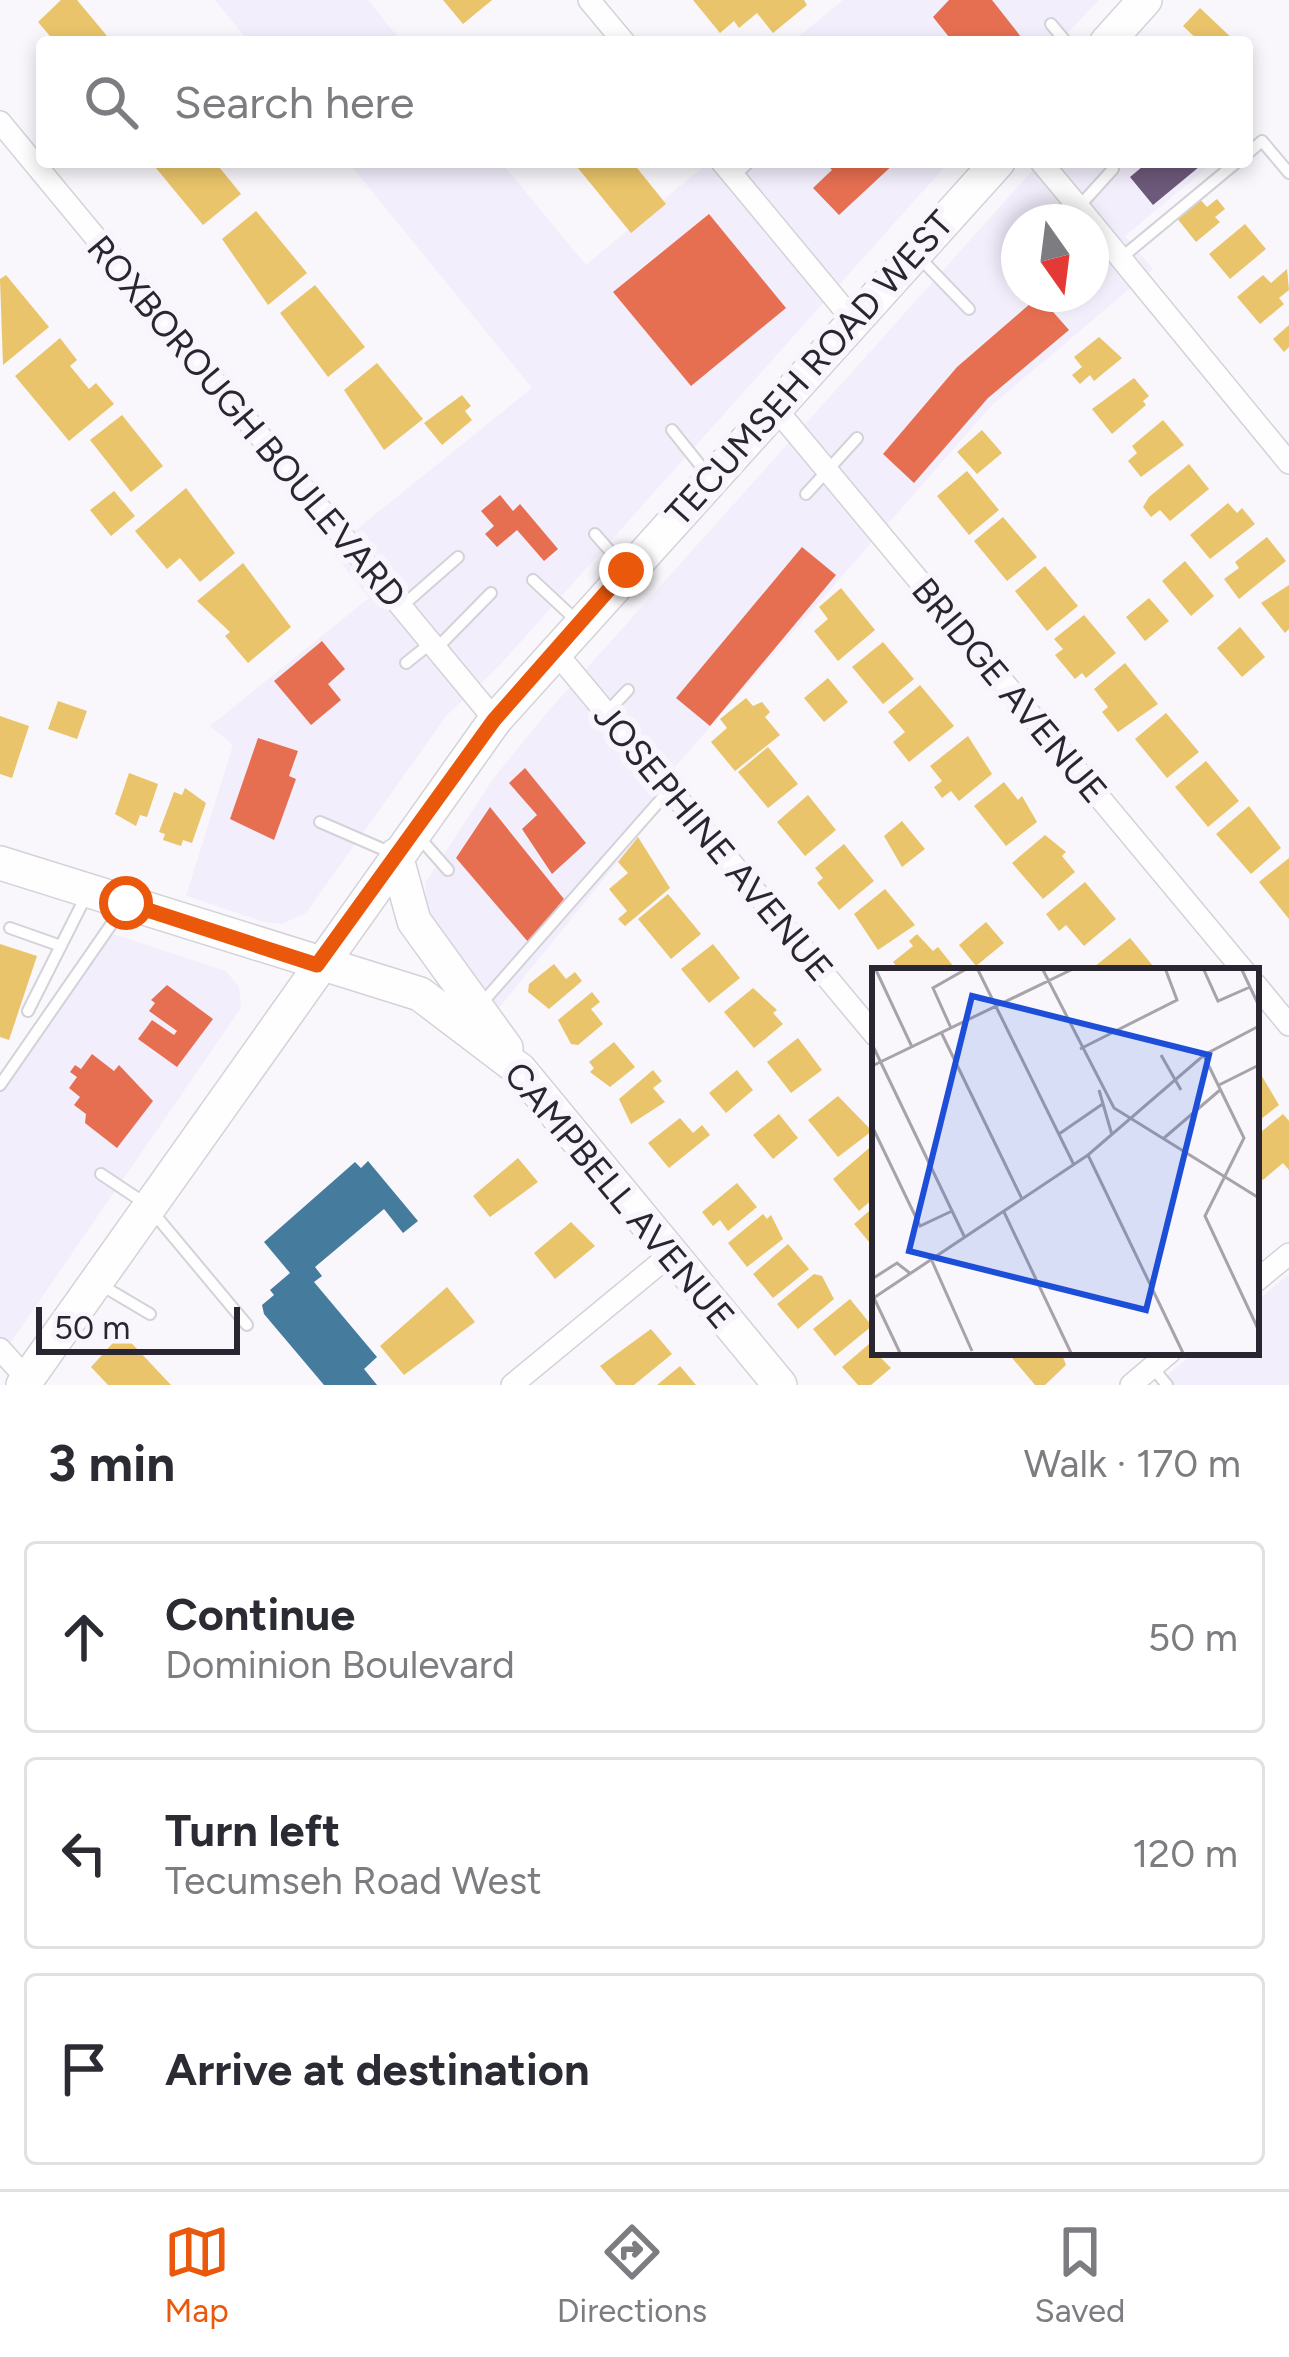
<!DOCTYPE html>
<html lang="en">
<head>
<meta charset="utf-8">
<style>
	body { margin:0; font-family:Figtree,sans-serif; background:#f7f7f7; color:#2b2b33 }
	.compass { position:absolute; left:1001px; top:204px; width:108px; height:108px; border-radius:50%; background:#fff; box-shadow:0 6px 18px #0003; rotate:166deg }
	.scale { position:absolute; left:36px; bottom:30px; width:204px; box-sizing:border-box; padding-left:12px; border:6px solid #2a2631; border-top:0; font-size:33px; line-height:42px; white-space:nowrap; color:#2a2631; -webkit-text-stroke:9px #f8f6fc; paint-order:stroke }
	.stop { position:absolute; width:36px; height:36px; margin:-27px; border:9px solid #ea580c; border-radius:50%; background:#fff }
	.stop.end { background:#ea580c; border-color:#fff; box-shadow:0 3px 12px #0008 }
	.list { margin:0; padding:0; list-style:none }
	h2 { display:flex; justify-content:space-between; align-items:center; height:156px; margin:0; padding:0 48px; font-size:51px }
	h2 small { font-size:39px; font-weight:400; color:#7c7c81 }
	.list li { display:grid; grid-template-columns:78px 1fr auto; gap:36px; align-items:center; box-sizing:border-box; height:192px; margin:0 24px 24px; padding:0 24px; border:3px solid #e1e1e2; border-radius:12px }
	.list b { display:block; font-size:45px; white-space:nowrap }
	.list p { margin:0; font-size:39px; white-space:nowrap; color:#7c7c81 }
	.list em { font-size:39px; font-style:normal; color:#7c7c81 }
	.icon { flex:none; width:66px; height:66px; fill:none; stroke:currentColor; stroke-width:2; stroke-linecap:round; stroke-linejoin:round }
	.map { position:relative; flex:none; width:1289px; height:1385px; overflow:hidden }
	.search { position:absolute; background:#fff; box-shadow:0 6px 18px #0003; left:36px; right:36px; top:36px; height:132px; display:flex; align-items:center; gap:30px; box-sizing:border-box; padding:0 42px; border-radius:12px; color:#7c7c81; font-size:45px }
	.sheet { height:804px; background:#fff }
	nav { display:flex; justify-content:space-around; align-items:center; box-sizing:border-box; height:168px; border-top:3px solid #e1e1e2; background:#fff; font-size:33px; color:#7c7c81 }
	nav a { display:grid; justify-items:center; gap:6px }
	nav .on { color:#ea580c }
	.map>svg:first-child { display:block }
	.built { fill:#f3eefc; fill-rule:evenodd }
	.homes { fill:#e9c46a }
	.shops { fill:#e76f51 }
	.offices { fill:#6d597a }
	.public { fill:#457b9d }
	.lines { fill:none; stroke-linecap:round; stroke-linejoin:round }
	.lane-casing { stroke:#d4d2d9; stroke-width:14 }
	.street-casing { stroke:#d4d2d9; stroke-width:24 }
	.secondary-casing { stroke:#d4d2d9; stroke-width:36 }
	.lane { stroke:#fefefe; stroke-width:10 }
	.street { stroke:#fefefe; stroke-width:21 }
	.secondary { stroke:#fefefe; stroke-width:33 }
	.route { stroke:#ea580c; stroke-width:15 }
	.labels { text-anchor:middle; stroke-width:12; stroke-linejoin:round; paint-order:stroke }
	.street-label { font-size:36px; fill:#2a2631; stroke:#f8f6fc }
	.inset-road { fill:none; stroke:#a6a3aa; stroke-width:3 }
	.view { fill:#1d4ed8; fill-opacity:0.15; stroke:#1d4ed8; stroke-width:6 }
	.inset-edge { fill:none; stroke:#2a2631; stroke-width:6 }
</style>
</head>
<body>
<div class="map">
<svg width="1289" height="1385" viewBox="0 0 1289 1385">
	<rect width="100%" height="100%" fill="#f9f7fb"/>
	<path class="built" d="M215,0h153l34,42h-153z
		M843,0h256l-40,42h-267z
		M348,162h153l85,103 123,-103h240l-450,504 -52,49 -141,198 -24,11 -18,-2 -78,-26 47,-151 -23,-19 159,-128 -38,-48 201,-162z
		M1040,162h174l-89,74 28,33 -162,137 -316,361 9,13 -186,229 -70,-88 -3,-38 68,-104 51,-63zM1019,222h72v72h-72z
		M104,931l122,40 13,16 2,21 -241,350v-277z
		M1289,1274v111h-134l40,-33h61v-50z"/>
	<path class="homes" d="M61,0h16l35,42h-57l-17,-20z
		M443,0h49l-29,24z
		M693,0h111l3,5 -34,28 -16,-20 -18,15 -5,-7 -14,12z
		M1200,8l36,34h-36l-17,-16z
		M151,162h64l26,32 -38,31z
		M573,162l60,1 33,41 -35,29z
		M1199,198l8,9 10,-8 8,10 -10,8 5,5 -24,20 -20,-25z
		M256,211l51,62 -39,32 -46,-66z
		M1245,224l21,25 -36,30 -21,-25z
		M1287,269l2,21 -10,8 5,6 -24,20 -23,-27 26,-22 8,8z
		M6,275l43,52 -46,38 -3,-86z
		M315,285l50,62 -37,30 -48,-64z
		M1289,325v22l-5,5 -11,-13z
		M1099,337l23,21 -28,23 -4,-6 -10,9 -8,-9 10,-8 -8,-10z
		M60,338l17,22 -7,6 19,23 7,-6 18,21 -45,37 -54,-65z
		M377,363l46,56 -39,31 -40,-60z
		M1134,378l15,18 -6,5 3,4 -34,29 -20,-25z
		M462,395l9,11 -6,5 7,9 -30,25 -18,-22z
		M122,415l41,51 -32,26 -41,-52z
		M1163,420l21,25 -43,32 -13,-16 9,-8 -5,-7z
		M982,430l20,23 -25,21 -20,-22z
		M1189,464l20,25 -39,32 -10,-11 -9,7 -8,-10 6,-10z
		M967,471l32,39 -30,25 -32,-39z
		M186,488l49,65 -35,29 -20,-24 -13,11 -32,-38z
		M114,491l21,25 -24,20 -21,-26z
		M1228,503l9,10 5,-5 13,16 -45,35 -20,-24z
		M1003,517l34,40 -30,24 -33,-40z
		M1267,537l19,24 -47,38 -15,-20 15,-11 -4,-6z
		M1185,561l29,35 -23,20 -29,-35z
		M243,563l48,64 -43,36 -23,-27 5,-4 -33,-31z
		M1045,566l33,40 -31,25 -32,-40z
		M1289,585v44l-4,4 -24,-30z
		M841,588l34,42 -37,31 -24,-30 14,-12 -9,-12z
		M1149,598l20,23 -24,20 -19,-24z
		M1084,615l32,38 -30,25 -4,-5 -7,6 -20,-24 8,-6 -9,-10z
		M1240,627l25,30 -23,20 -25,-29z
		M883,642l31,37 -31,25 -31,-37z
		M1125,663l33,41 -40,28 -16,-20 6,-5 -14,-18z
		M828,678l20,24 -24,20 -20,-24z
		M920,685l34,41 -45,36 -16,-20 12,-10 -17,-20z
		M746,698l7,8 9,-4 8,10 -5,5 15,18 -45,36 -24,-29 16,-14 -7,-9z
		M58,701l29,10 -10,28 -29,-10z
		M1166,713l33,39 -32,26 -32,-39z
		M0,716l29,10 -17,52 -12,-4z
		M968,736l24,38 -33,27 -8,-10 -9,7 -8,-11 8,-6 -12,-15z
		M768,747l30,37 -30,24 -30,-36z
		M1206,761l33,40 -31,26 -33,-40z
		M129,773l29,11 -11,33 -7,-2 -4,11 -21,-12z
		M1004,782l14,18 4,-4 15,26 -31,24 -32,-40z
		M185,788l21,15 -14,40 -9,-3 -2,6 -18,-6 2,-6 -6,-2 15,-40 8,3z
		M808,795l28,35 -31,26 -28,-34z
		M1249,806l32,42 -30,26 -35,-40z
		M902,821l23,28 -23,18 -18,-31z
		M1045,835l21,17 -4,4 13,16 -32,27 -31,-36z
		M638,837l32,51 -45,38 -7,-7 9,-8 -18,-22 19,-16 -10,-11z
		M844,844l30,37 -35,29 -22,-27 6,-5 -8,-10z
		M1289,858v61l-30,-37z
		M1085,882l31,37 -32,27 -18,-21 -7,6 -13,-17z
		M885,889l30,36 -37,25 -24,-36z
		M668,894l33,40 -30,25 -33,-40z
		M986,922l18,21 -28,23 -17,-21z
		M917,934l16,17 5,-4 16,20 -54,4 -7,-9 20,-16 -4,-5z
		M1130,938l23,28 -6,5h-58z
		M0,944l37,12 -28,84 -9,-3z
		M713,944l27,34 -31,25 -28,-34z
		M554,964l12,15 9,-7 7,9 -33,28 -21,-17 1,-8z
		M753,988l24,22 -4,3 10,11 -29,24 -30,-36z
		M592,992l8,10 -9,7 12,15 -25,21 -7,-1 -13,-24z
		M798,1038l24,32 -31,23 -24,-31z
		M614,1042l21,25 -25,20 -20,-15 4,-4 -5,-6z
		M1256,1066l23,39 -23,18z
		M653,1070l9,11 -9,7 12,14 -34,22 -12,-25z
		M737,1070l16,20 -27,23 -17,-20z
		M838,1096l34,35 -34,26 -30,-37z
		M779,1114l19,24 -25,21 -20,-24z
		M1283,1114l6,7v49l-6,-7 -20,17 -7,-9v-35z
		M680,1118l13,15 9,-8 8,10 -41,33 -21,-25z
		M875,1143v54l-16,14 -26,-32z
		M518,1158l20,24 -48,35 -17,-21z
		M737,1183l20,24 -29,24 -8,-11 -7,6 -11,-14z
		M875,1206v43l-21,-25z
		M763,1214l4,5 4,-4 12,24 -36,28 -19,-24z
		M571,1222l24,24 -40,33 -21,-26z
		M788,1244l21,25 -36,29 -20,-24z
		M814,1274l8,2 12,23 -36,30 -21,-25z
		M447,1287l28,35 -71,53 -24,-29z
		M850,1299l22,27 -37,30 -22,-27z
		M651,1329l21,25 -38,31h-18l-16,-19z
		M122,1333l49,52h-63l-17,-18z
		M875,1339v13l16,16 -20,17h-13l-16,-18z
		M1007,1352h54l5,13 -21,20h-10z
		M680,1366l16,19h-39z"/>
	<path class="shops" d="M949,0h43l33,42h-72l-20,-25z
		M825,162h71l-57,53 -26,-27 19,-18z
		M709,214l77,94 -95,78 -78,-94z
		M1039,296l30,34 -81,68 -74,85 -31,-29 74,-87z
		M500,495l13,16 7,-7 38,45 -14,12 -27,-31 -20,17 -12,-13 9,-8 -13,-15z
		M802,547l34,28 -126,151 -34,-28z
		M322,641l23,28 -17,15 13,16 -30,25 -37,-44z
		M258,738l40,13 -9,25 7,3 -22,61 -44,-21z
		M525,768l61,75 -34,31 -30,-45 15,-14 -28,-32z
		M490,807l74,92 -35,44 -73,-85z
		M167,985l46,34 -36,48 -39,-28 14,-19 22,15 3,-4 -28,-20 6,-8 -4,-3z
		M92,1054l22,17 5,-6 34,36 -36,47 -32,-25 1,-9 -12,-9 6,-8 -11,-9 8,-11 -7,-5 5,-7 6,4z"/>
	<path class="offices" d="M1148,162h57l-52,43 -23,-28z"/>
	<path class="public" d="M368,1161l50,60 -15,12 -19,-24 -69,58 7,9 -8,6 63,75 -13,12 13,16h-53l-60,-71 -2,-9 12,-10 -4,-5 20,-17 -26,-31 91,-80 6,6z"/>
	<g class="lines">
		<defs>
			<path id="lane" d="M1051,24l15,18
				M1247,154l15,-13 27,32
				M734,176l15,-14
				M1065,222l48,-53
				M917,255l52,54
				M1121,258l116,-96
				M672,430l36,45
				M806,494l51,-56
				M595,534l29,33
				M533,580l45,42
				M401,607l57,-50
				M436,649l55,-56
				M406,663l25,-20
				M606,713l22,-23
				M320,822l74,32
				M418,836l30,34
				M10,928l51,18
				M482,1003l188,-214
				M28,1011l59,-117
				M0,1085l124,-179
				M101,1174l45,30 101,121
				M101,1285l49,29
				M1152,1367l15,18"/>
			<path id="street" d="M589,0l35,42
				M0,122l495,598
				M722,162l131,158
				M1041,162l50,60
				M1091,222l198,241
				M776,409l468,562
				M553,649l322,386
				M1256,985l33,40
				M1256,1281l33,-27
				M0,1349l28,31
				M512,1385l159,-131
				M1131,1385l39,-33"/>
			<path id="secondary" d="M1107,42l38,-42
				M396,855l18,66 92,127
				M0,863l420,131 100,76 260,315
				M23,1385l472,-665 503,-558"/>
		</defs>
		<use href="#lane" class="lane-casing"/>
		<use href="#street" class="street-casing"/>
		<use href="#secondary" class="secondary-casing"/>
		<use href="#lane" class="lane"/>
		<use href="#street" class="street"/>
		<use href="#secondary" class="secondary"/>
	</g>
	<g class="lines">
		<path class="route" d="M126,903l191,62 177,-245 132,-150"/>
	</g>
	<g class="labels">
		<g class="street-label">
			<text transform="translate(809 368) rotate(-48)" y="13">TECUMSEH ROAD WEST</text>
			<text transform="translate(247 421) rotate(50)" y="13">ROXBOROUGH BOULEVARD</text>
			<text transform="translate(1010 690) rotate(50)" y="13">BRIDGE AVENUE</text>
			<text transform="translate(714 842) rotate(50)" y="13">JOSEPHINE AVENUE</text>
			<text transform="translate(620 1195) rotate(50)" y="13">CAMPBELL AVENUE</text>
		</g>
	</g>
	<g transform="translate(872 968)">
		<rect width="387" height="387" fill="#f9f7fb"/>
		<path class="inset-road" d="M3,0l37,79M105,0l97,197M170,0l72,140 145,90M331,0l15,33 32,-14M369,0l18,38M79,60l-18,-40 35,-20M69,64l81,167M0,76l93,194M208,81l97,-49 -12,-32M289,87l20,35M332,88l40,82 -39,78 54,115M0,98l203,-98M347,117l40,-20M227,122l13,45M0,158l48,100 32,-15M187,166l45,-31M292,170l56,-48M216,187l96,200M132,244l68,143M60,293l40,90M0,311l25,-16 14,11M2,330l27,57M0,331l216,-144 116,-100 55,-29"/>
		<path class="view" d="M100,28l237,59 -63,255 -237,-59z"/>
		<rect width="387" height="387" class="inset-edge"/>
	</g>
</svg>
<svg class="compass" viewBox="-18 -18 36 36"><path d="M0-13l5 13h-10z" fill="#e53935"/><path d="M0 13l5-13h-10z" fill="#7c7c81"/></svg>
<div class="scale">50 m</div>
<div class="stop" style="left:126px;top:903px"></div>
<div class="stop end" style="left:626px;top:570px"></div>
<div class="search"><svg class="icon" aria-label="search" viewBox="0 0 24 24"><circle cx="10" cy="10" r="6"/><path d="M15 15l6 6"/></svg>Search here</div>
</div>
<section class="sheet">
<h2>3 min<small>Walk · 170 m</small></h2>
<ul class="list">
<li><svg class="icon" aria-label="ahead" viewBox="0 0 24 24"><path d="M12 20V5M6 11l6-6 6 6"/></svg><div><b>Continue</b><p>Dominion Boulevard</p></div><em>50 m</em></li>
<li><svg class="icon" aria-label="left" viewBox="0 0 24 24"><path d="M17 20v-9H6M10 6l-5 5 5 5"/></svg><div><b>Turn left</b><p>Tecumseh Road West</p></div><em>120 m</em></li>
<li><svg class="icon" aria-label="arrive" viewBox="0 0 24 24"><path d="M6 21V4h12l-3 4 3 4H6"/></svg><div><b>Arrive at destination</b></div></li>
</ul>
</section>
<nav>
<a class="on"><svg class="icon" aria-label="map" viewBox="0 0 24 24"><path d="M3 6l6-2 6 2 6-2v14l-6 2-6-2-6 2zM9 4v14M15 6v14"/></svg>Map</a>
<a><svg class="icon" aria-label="directions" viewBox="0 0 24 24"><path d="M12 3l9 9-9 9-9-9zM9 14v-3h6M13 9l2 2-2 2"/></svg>Directions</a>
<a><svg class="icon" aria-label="saved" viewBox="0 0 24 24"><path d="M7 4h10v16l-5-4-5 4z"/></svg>Saved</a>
</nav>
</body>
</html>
